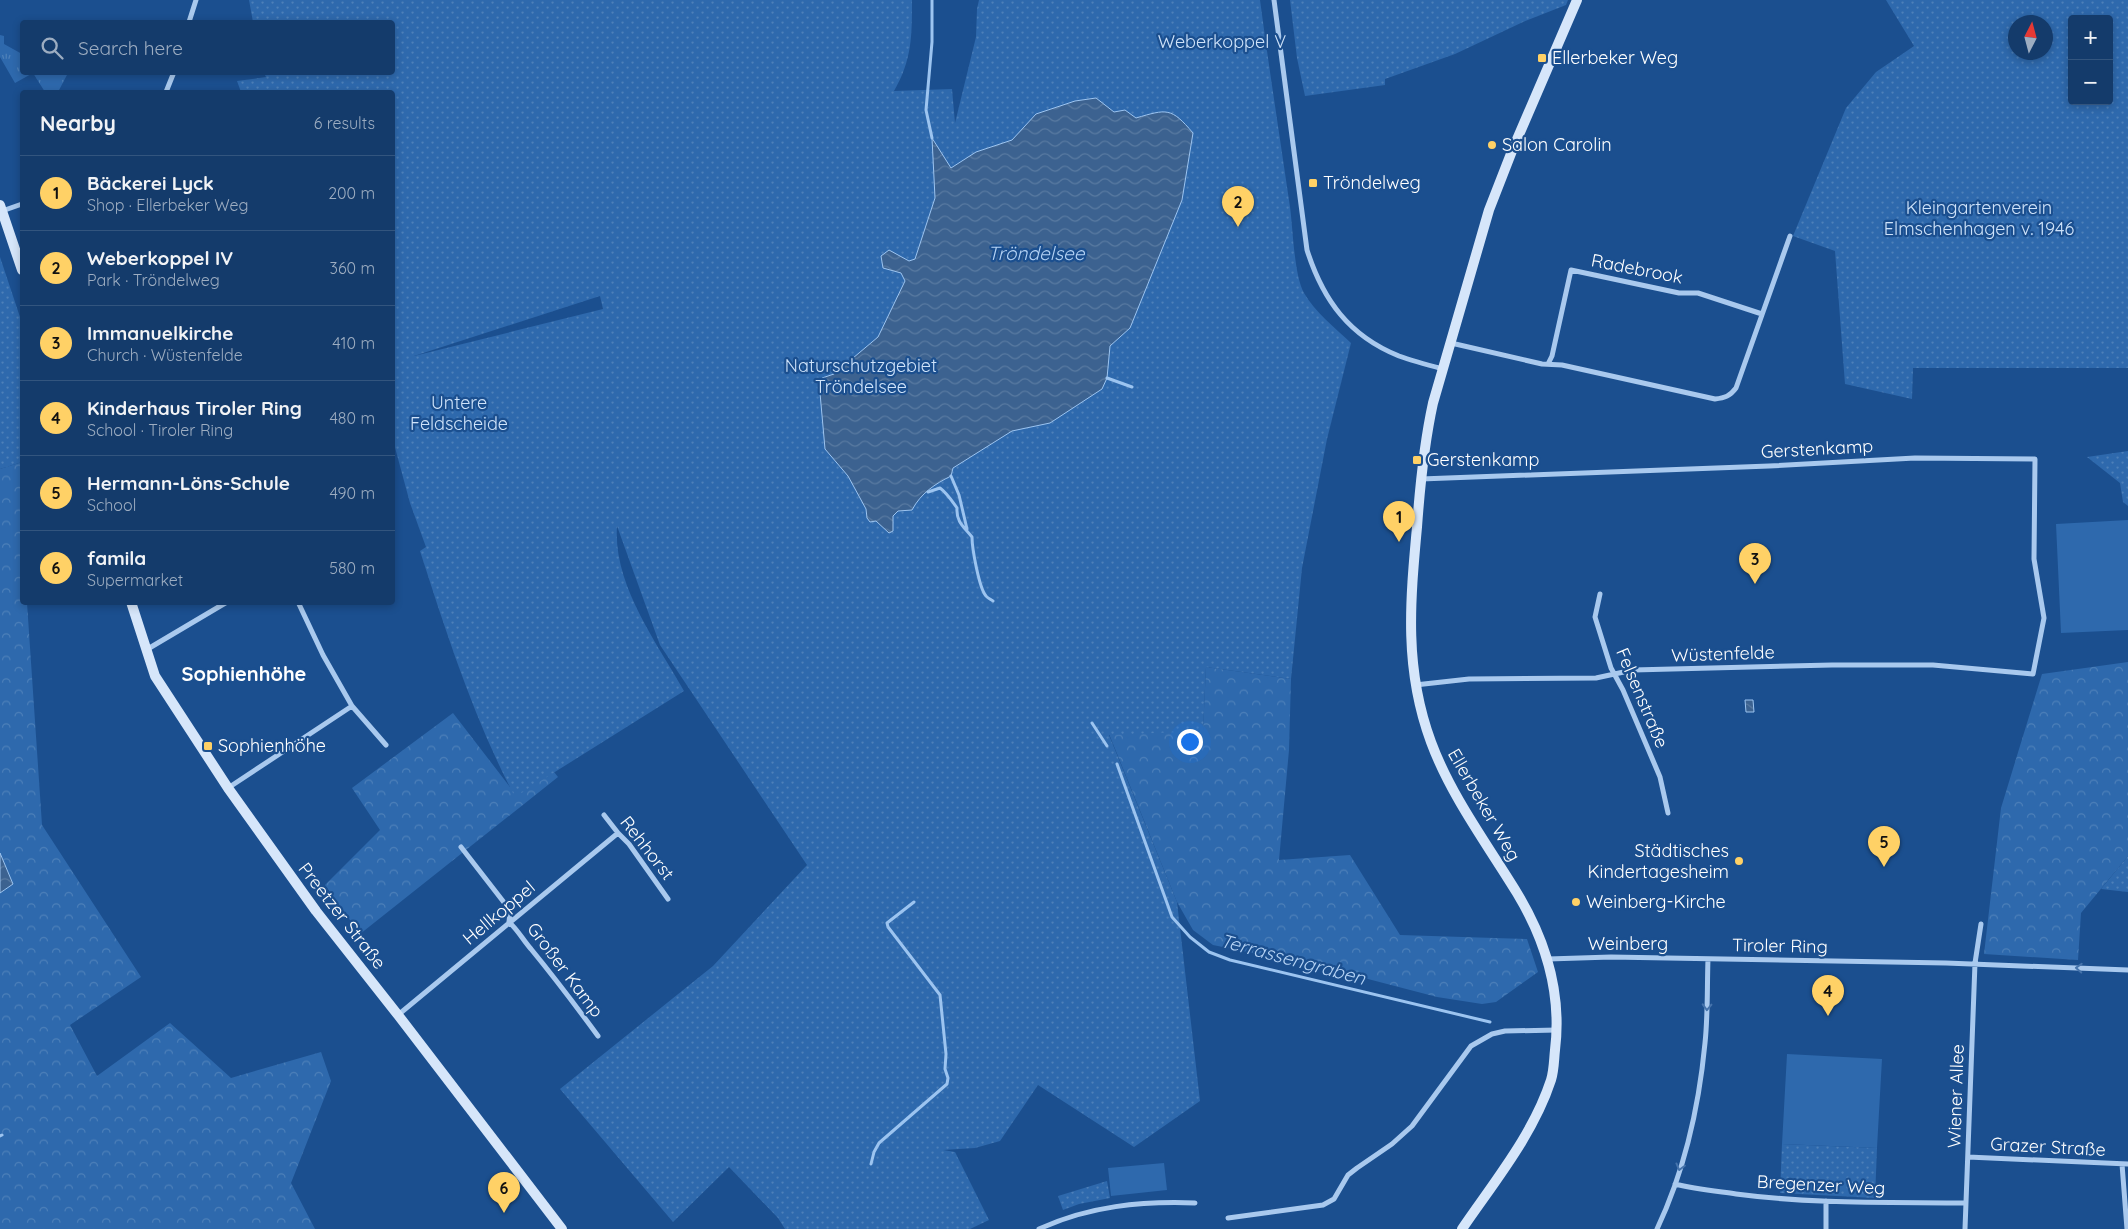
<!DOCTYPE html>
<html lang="en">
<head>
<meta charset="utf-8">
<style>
	body { margin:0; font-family:Quicksand,sans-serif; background:#1d4271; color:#f1f3f6 }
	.controls { position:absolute; right:15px; top:15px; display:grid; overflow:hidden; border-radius:5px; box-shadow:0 2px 8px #0003 }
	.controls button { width:45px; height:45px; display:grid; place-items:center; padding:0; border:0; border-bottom:1px solid #33557e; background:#143b6b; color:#f1f3f6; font:25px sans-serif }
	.compass { position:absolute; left:2008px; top:15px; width:45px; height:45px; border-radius:50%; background:#143b6b; box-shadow:0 2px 8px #0003; rotate:6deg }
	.you { position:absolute; left:1189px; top:741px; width:18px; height:18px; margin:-12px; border:4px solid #fff; border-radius:50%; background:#1a73e8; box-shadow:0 0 0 8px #1a73e833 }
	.badge { display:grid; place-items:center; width:32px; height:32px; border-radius:50%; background:#ffd166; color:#111; font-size:16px; font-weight:700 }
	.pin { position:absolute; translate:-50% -41px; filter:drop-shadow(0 1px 2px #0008) }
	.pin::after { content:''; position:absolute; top:26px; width:18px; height:15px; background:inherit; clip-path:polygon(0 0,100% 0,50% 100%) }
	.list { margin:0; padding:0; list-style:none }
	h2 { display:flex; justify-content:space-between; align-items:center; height:65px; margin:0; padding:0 20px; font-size:21px }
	h2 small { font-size:16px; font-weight:400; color:#9dadc1 }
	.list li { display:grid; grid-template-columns:32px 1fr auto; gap:15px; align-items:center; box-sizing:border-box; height:75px; padding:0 20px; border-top:1px solid #33557e }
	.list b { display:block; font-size:19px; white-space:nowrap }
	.list p { margin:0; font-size:16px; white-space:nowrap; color:#9dadc1 }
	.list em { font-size:16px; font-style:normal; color:#9dadc1 }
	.icon { flex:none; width:28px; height:28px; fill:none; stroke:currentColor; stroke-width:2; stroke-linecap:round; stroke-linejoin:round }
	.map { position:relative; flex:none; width:2128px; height:1229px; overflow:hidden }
	.search { position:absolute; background:#143b6b; box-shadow:0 2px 8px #0003; left:20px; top:20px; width:375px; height:55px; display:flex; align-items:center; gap:12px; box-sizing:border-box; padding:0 18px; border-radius:5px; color:#9dadc1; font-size:19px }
	.panel { position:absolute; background:#143b6b; box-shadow:0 2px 8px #0003; left:20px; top:90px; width:375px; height:515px; border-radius:5px }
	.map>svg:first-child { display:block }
	.grass { fill:url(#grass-tufts) }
	.forest { fill:url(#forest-crowns) }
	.park { fill:url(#park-dots); fill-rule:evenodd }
	.pitch { fill:#2e69ad }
	.water { fill:url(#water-waves); stroke:#9cc4f0 }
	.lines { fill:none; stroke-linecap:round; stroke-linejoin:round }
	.stream { stroke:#9cc4f0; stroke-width:3 }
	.street { stroke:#a9c9ee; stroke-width:5 }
	.secondary { stroke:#d6e6fa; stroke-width:10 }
	.oneway { stroke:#4674ac }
	.poi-dot { fill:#ffd166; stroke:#1b4f8f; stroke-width:2 }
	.labels { text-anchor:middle; stroke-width:4.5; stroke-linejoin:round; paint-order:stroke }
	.park-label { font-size:18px; fill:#cfe3fa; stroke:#1b4f8f }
	.poi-label { font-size:18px; fill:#fff; stroke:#1b4f8f; text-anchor:start }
	.street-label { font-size:18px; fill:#fff; stroke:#1b4f8f }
	.water-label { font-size:19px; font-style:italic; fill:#b5d3f5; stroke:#1b4f8f }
	.quarter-label { font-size:20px; font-weight:bold; fill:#fff; stroke:#1b4f8f }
</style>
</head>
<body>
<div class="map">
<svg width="2128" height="1229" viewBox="0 0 2128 1229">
	<defs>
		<pattern id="grass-tufts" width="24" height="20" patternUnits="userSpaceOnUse" patternTransform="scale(1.25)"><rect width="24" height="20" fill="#2e69ad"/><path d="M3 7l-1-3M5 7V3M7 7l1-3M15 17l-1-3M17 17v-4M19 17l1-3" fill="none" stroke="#4d80b9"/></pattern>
		<pattern id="forest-crowns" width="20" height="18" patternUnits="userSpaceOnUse" patternTransform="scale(1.25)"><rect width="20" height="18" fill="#2e69ad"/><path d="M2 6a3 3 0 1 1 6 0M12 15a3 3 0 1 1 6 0" fill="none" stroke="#4d80b9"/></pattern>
		<pattern id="park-dots" width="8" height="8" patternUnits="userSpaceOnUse" patternTransform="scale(1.25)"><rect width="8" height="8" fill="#2e69ad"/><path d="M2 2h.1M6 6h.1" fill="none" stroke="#4d80b9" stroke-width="1.8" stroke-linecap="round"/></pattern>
		<pattern id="water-waves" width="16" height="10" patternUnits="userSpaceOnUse" patternTransform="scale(1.25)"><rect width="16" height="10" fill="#3c6290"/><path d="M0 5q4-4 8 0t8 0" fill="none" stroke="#597aa1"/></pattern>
	</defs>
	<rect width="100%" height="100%" fill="#1b4f8f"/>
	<path class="grass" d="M0,35l4,1v8l18,10v18l46,1 -10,19h-13l-12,-19 -18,10 -15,-26z"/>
	<path class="forest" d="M22,462v140l5,1 15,222 99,152 -71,48 27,51 73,-53 61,55 90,-26 10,29 -40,102 24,46h-315v-336l13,-9 -13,-31v-384z
		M2128,662v194l-47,57 -3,47 -94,-6 17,-146 41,-134z
		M1206,667l85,12 -2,71 -10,110 71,-5 50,80 127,4 11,33 -42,30 -14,2 -45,-7 -115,-30 -109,-22 -20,-15 -16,-28 -68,-168 94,-4z
		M453,713l57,74 40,-20 8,10 -198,157 -35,-49 55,-55 -28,-42z"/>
	<path class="park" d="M249,0h663c0,36 0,60 -18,91l58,-2 3,34 21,-86 1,-28 2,-9h281c9,69 20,138 30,207 3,22 4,68 14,86 11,19 31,35 47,50l-24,96 -25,129 -11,111 -85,-12 -3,64 -94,4 68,167 23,199 -66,46 -96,-62 -38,56 -25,7 -32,2 12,2 34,68 -19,9h-185l-7,-11 -49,-51 -56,55 -113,-133 153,-123 94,-101 -147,-220 -43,-119c-4,59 39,115 67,165l-169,106c-41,-78 -68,-162 -95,-246l6,-4 -16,-44 -17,-63 -1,-348h-151l-4,-11 29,-4 -2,-4 128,-1v-50h-139zM600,296l3,13 -189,47z
		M1290,0h278l-2,5 -43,17 -68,32 -70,25v6l-80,11 -8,-38z
		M1886,0h242v368h-215l-1,31 -67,-15 -10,-133 -42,-15 53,-128 30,-36 38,-26zM2072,19h37v82h-37zM2016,22h30v30h-30z
		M0,257l22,66v139l-22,7z
		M2128,451v55l-5,-4 -3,-19 -33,-26z
		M2128,856v36l-27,-3z
		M1782,1144l95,4 -2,50 -95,-5z
		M1107,1181l3,17 -31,6 -16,6 -5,-14z"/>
	<path class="pitch" d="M2128,520v110l-67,3 -5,-109z
		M1787,1054l95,5 -5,89 -95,-4z
		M1164,1163l3,27 -56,6 -3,-28z"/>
	<path class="water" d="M1096,98l18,14 11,-2 11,8c31,-9 35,-11 57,15l-11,67 -52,128 -20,18 -3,32 -5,11 -52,34 -38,8 -59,37 -2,8c-16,8 -30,17 -39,34l-14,1 -5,5v15l-4,2 -13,-12 -6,1 -3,-4 -1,-9 -18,-33 -23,-27 -5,-56 2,-15 12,-4 44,-37 27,-56 -4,-8 -18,-5 -2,-12 8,-6 20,11 6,-2 20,-61 -3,-60 19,30 25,-16 36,-12 24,-26 39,-13z
		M1745,700h8l1,12h-8z
		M0,853l13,31 -13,9z"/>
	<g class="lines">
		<path class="stream" d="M932,0v42l-6,68 6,28
			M1107,378l25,9
			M951,476l8,19 8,34
			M928,492l12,-4c7,5 12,13 17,20 -1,14 7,19 15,29 0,11 7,51 14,59 0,1 6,4 7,5
			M1092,723l15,23
			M1117,764l55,153 18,20 19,15 21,8 260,62
			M0,1136l2,-1
			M871,1164l3,-12 5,-9 68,-59 1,-6 -3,-9 1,-15 -6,-59 -52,-68 -1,-4 27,-21"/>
		<path class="street" d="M1274,0l33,250c16,50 42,86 92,106 14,5 29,9 44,13
			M189,22l7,-22
			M166,92l8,-20
			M2,211l20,-7
			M1451,343l91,21 20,1 153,34c10,-1 15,-3 21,-11l54,-152
			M1548,364l4,-8 19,-86 108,23h19l64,21
			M1600,594l-5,23 16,51 12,22 37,87 8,36
			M298,602l25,53 29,51 34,39
			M146,650l81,-48
			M1415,685l54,-6 127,-1 37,-8 199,-5h101l100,9 11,-56 -10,-59 1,-100 -120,-1 -146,8 -348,13
			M228,788l124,-82
			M604,815l14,18 11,11 39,55
			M461,847l45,58 4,7 -1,10
			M509,922c9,8 14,18 22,27 23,28 45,57 67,87
			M1548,959l63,-2 335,6 182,7
			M398,1015l220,-182
			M1968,1157l160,7
			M2122,1164l5,65
			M1675,1184c20,5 40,7 61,10 76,10 153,8 230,9
			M1228,1218l95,-13 11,-6 14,-24 9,-7 35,-24 20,-18 59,-80 21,-12 13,-3 52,-1
			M1039,1229c50,-23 102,-28 156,-26
			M1657,1229c27,-57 42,-123 48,-186 3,-28 2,-56 3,-84
			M1826,1229v-28
			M1965,1229l10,-266 6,-39"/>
		<path class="secondary" d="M0,205l22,65
			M131,602l24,74 73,112 88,123 82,104 164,214
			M1462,1229c32,-47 71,-94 89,-149 3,-9 3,-21 4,-30 7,-57 -9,-109 -38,-157 -30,-49 -66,-97 -86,-151 -27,-73 -21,-139 -14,-215 3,-42 7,-83 16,-124l56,-193 23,-59 65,-151"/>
	</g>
	<defs><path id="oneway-chevron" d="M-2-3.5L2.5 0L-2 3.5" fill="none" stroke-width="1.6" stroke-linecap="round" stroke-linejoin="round" transform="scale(1.25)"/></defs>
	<g class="oneway">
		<use href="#oneway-chevron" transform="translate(2079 968) rotate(-177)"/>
		<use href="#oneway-chevron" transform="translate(1707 1007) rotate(92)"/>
		<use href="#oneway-chevron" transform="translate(1680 1167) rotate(105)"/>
	</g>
	<g class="poi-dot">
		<rect x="1537" y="53" width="10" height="10" rx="2.5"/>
		<circle cx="1492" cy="145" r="5"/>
		<rect x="1308" y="178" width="10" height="10" rx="2.5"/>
		<rect x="1412" y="455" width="10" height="10" rx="2.5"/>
		<rect x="203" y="741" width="10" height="10" rx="2.5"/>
		<circle cx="1739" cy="861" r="5"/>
		<circle cx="1576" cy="902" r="5"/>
	</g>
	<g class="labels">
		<g class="park-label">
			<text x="1222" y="48">Weberkoppel V</text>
			<text x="1979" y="214">Kleingartenverein<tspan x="1979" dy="21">Elmschenhagen v. 1946</tspan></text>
			<text x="861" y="372">Naturschutzgebiet<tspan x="861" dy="21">Tröndelsee</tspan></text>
			<text x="459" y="409">Untere<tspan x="459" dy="21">Feldscheide</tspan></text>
		</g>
		<g class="poi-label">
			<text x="1552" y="64">Ellerbeker Weg</text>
			<text x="1502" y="151">Salon Carolin</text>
			<text x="1323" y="189">Tröndelweg</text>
			<text x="1427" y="466">Gerstenkamp</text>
			<text x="218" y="752">Sophienhöhe</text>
			<text x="1729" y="857" text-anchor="end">Städtisches<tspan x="1729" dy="21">Kindertagesheim</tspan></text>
			<text x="1586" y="908">Weinberg-Kirche</text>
		</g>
		<g class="street-label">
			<text transform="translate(1637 269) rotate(11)" y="6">Radebrook</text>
			<text transform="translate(1817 449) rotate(-3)" y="6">Gerstenkamp</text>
			<text transform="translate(1723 654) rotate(-2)" y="6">Wüstenfelde</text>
			<text transform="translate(1642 698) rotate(67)" y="6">Felsenstraße</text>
			<text transform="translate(1484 805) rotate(60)" y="6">Ellerbeker Weg</text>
			<text transform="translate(647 848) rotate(52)" y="6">Rehhorst</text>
			<text transform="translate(499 913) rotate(-40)" y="6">Hellkoppel</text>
			<text transform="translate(342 916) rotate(52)" y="6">Preetzer Straße</text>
			<text x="1628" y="950">Weinberg</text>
			<text transform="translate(1780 946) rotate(1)" y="6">Tiroler Ring</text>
			<text transform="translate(565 970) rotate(53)" y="6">Großer Kamp</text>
			<text transform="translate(1956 1096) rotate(-88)" y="6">Wiener Allee</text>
			<text transform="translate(2048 1147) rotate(3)" y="6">Grazer Straße</text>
			<text transform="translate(1821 1185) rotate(3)" y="6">Bregenzer Weg</text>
		</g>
		<g class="water-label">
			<text x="1036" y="260">Tröndelsee</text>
			<text transform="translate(1293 959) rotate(15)" y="7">Terrassengraben</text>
		</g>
		<g class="quarter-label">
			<text x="244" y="681">Sophienhöhe</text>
		</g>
	</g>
</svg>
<div class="controls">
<button>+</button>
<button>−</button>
</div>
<svg class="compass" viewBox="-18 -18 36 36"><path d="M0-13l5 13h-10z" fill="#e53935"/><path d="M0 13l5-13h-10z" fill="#9dadc1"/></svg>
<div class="you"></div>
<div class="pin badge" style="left:1399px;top:542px">1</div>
<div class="pin badge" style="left:1238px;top:227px">2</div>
<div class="pin badge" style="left:1755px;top:584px">3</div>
<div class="pin badge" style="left:1828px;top:1016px">4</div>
<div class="pin badge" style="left:1884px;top:867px">5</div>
<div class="pin badge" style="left:504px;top:1213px">6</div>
<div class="search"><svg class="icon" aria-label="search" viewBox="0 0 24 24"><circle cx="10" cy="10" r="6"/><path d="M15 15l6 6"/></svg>Search here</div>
<section class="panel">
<h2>Nearby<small>6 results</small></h2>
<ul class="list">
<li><span class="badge">1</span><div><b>Bäckerei Lyck</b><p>Shop · Ellerbeker Weg</p></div><em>200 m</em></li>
<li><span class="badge">2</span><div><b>Weberkoppel IV</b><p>Park · Tröndelweg</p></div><em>360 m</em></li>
<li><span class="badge">3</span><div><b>Immanuelkirche</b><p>Church · Wüstenfelde</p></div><em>410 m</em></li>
<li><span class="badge">4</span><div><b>Kinderhaus Tiroler Ring</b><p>School · Tiroler Ring</p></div><em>480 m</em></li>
<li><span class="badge">5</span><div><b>Hermann-Löns-Schule</b><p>School</p></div><em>490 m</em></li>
<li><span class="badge">6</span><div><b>famila</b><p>Supermarket</p></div><em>580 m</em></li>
</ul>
</section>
</div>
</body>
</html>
